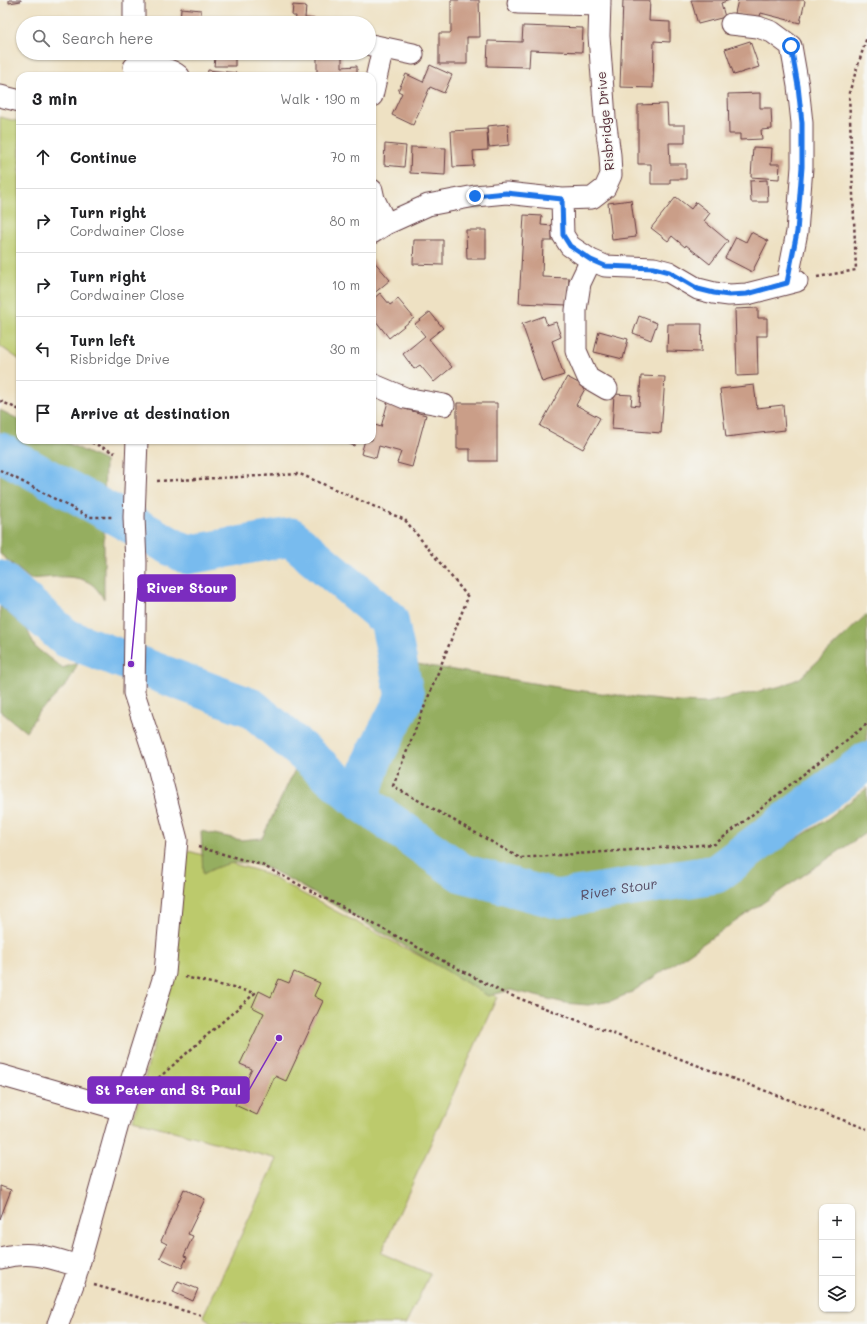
<!DOCTYPE html>
<html lang="en">
<head>
<meta charset="utf-8">
<style>
	body { margin:0; font-family:Mali,sans-serif; background:#f6f6f6; color:#202124 }
	.controls { position:absolute; right:12px; bottom:12px; display:grid; overflow:hidden; border-radius:8px; box-shadow:0 1px 3px #0004 }
	.controls button { width:36px; height:36px; display:grid; place-items:center; padding:0; border:0; border-bottom:1px solid #e0e0e0; background:#fff; color:#202124; font:20px sans-serif }
	.stop { position:absolute; width:12px; height:12px; margin:-9px; border:3px solid #1a73e8; border-radius:50%; background:#fff }
	.stop.end { background:#1a73e8; border-color:#fff; box-shadow:0 1px 4px #0008 }
	.list { margin:0; padding:0; list-style:none }
	h2 { display:flex; justify-content:space-between; align-items:center; height:52px; margin:0; padding:0 16px; font-size:17px }
	h2 small { font-size:13px; font-weight:400; color:#757577 }
	.list li { display:grid; grid-template-columns:26px 1fr auto; gap:12px; align-items:center; box-sizing:border-box; height:64px; padding:0 16px; border-top:1px solid #e0e0e0 }
	.list b { display:block; font-size:15px; white-space:nowrap }
	.list p { margin:0; font-size:13px; white-space:nowrap; color:#757577 }
	.list em { font-size:13px; font-style:normal; color:#757577 }
	.icon { flex:none; width:22px; height:22px; fill:none; stroke:currentColor; stroke-width:2; stroke-linecap:round; stroke-linejoin:round }
	.map { position:relative; flex:none; width:867px; height:1324px; overflow:hidden }
	.search { position:absolute; background:#fff; box-shadow:0 1px 3px #0004; left:16px; top:16px; width:360px; height:44px; display:flex; align-items:center; gap:10px; box-sizing:border-box; padding:0 14px; border-radius:22px; color:#757577; font-size:15px }
	.panel { position:absolute; background:#fff; box-shadow:0 1px 3px #0004; left:16px; top:72px; width:360px; height:372px; border-radius:12px }
	.map>svg:first-child { display:block }
	.green { fill:#bcca6c; stroke:#83744c }
	.forest { fill:#95ae60; stroke:#706646 }
	.lines { fill:none; stroke-linecap:round; stroke-linejoin:round }
	.river { stroke:#78bbee; stroke-width:39 }
	.building { fill:#ca9e88 }
	.minor-casing { stroke:#633c42; stroke-width:23 }
	.path { stroke:#633c42; stroke-width:2.5; stroke-dasharray:3 3; stroke-linecap:butt }
	.minor { stroke:#fff; stroke-width:21 }
	.route { stroke:#1a73e8; stroke-width:5 }
	.labels { text-anchor:middle; stroke-width:3; stroke-linejoin:round; paint-order:stroke }
	.street-label { font-size:13px; fill:#4a1f2b; stroke:#f6f6f2 }
	.water-label { font-size:14px; font-style:italic; fill:#584e66; stroke:#f6f6f2 }
	.leader { fill:none; stroke:#7b2cbf; stroke-width:1.5 }
	.callout-dot { fill:#7b2cbf; stroke:#f6f6f2; stroke-width:1.5 }
	.callout { fill:#7b2cbf; stroke:#7b2cbf; stroke-width:1.5 }
	.callout-label { font-size:14px; text-anchor:middle; font-weight:bold; fill:#fff }
</style>
</head>
<body>
<div class="map">
<svg width="867" height="1324" viewBox="0 0 867 1324">
	<rect width="100%" height="100%" fill="#f6f6f2"/>
	<filter id="ink" filterUnits="userSpaceOnUse"><feTurbulence type="fractalNoise" baseFrequency=".025" numOctaves="2"/><feDisplacementMap in="SourceGraphic" scale="8" xChannelSelector="R" yChannelSelector="G"/><feConvolveMatrix kernelMatrix="1 2 1 2 8 2 1 2 1" color-interpolation-filters="sRGB"/></filter>
	<filter id="wash" filterUnits="userSpaceOnUse"><feTurbulence type="fractalNoise" baseFrequency=".012" numOctaves="4" result="noise"/><feDisplacementMap in="SourceGraphic" scale="16" xChannelSelector="R" yChannelSelector="G"/><feGaussianBlur stdDeviation="0.9" result="paint"/><feColorMatrix in="noise" values="0 0 0 0 0 0 0 0 0 0 0 0 0 0 0 0 0 1.4 0 .05"/><feComposite in="paint" operator="in"/></filter>
	<g filter="url(#wash)">
		<rect width="100%" height="100%" fill="#eee1c3"/>
		<path class="green" d="M0,117l20,5v238l-20,-14z
			M185,850l77,22 235,125 -116,256 49,21 -24,50h-193l-10,-8 74,-157 -144,-39 35,-128z"/>
		<path class="forest" d="M0,410l20,10v20h41l44,21 -1,42 -8,2 8,5v89c-3,-4 -6,-9 -10,-13 -16,-14 -45,-8 -64,-7l-30,-25v-94l78,43 18,2 -5,-19 -91,-50z
			M0,606l27,23 8,18 27,21 16,-5 -10,20 -20,21 -9,7 -13,21 -26,-21z
			M867,614v143l-6,8 -32,23 -109,65 -65,24 -50,12 -25,3 -48,-4 -36,-9 -33,-17 -121,-88 45,-39 7,-11 5,-63 176,29 101,12 30,1 76,-17 18,-8z
			M298,763l18,11 16,18 20,14 89,60 43,23 62,18 41,2 38,-3 70,-15 32,-12 69,-40 30,-19 41,-32v44l-235,160 -21,9 -23,4 -23,-2 -54,-13 -23,6c-57,-35 -115,-69 -173,-102 -19,-10 -44,-28 -66,-31 -18,-2 -31,3 -46,11l-2,-43 40,9 21,-2z"/>
		<g class="lines">
			<g class="river">
				<path d="M0,452l187,103 104,-18 98,83 16,77 -32,62 -14,41"/>
				<path id="s1" d="M0,580l66,58 186,70 107,92 103,73 94,26 160,-25 151,-113"/>
			</g>
		</g>
		<g id="blocks">
			<path class="building" d="M9,0h12v1l-12,2z
				M451,0h28l1,37h-13v27h-28v-31h12z
				M623,0h27l-1,21 21,1v20l-16,-1 -1,47 -33,-1z
				M691,0h39l-9,3 4,14 -27,7z
				M738,0h65l2,1 -5,22 -39,-10 -2,6 -24,-6z
				M293,5l13,1 -1,12 11,1v4h-21l1,-7h-4z
				M181,8l20,2 -1,13h-20z
				M523,26l60,2 -1,24 -52,-2 -1,17 -42,-1 1,-25 34,1z
				M750,41l9,26 -25,8 -9,-26z
				M202,53h33v13h-21l1,-8h-13z
				M317,53h25v14l15,-1v10h-40z
				M430,65l22,10 -8,18 -14,-6 -17,38 -21,-10 10,-22 -4,-2 8,-17 17,8z
				M208,70l29,3v3h-30z
				M760,93v15h11l1,21 -11,1 1,9 -22,1v-6h-11l-1,-40z
				M667,104l1,21h17v18h-16l1,21h16v15h-16v5h-19v-20h-13v-59z
				M508,124l1,21 -20,2 -2,-21z
				M487,129l1,21 -15,1 1,15 -21,1 -2,-36z
				M385,144l21,2 -2,21 -20,-2z
				M411,147l35,1 -1,27 -35,-2z
				M753,147l19,1 -1,16h9l-1,15 -28,-2z
				M767,180l1,22h-17l-1,-21z
				M676,197l15,12 5,-7 14,11 -6,8 24,20 -18,23 -24,-19 -1,2 -13,-11 -4,5 -17,-13z
				M631,200l5,37 -24,3 -4,-37z
				M524,215l18,1 -1,9 11,1v15h-9l-1,36 27,1 -2,27 -48,-2z
				M466,230h20v29h-19z
				M751,232l17,9 -16,31 -27,-14 11,-21 10,5z
				M414,240h29v25l-30,-1z
				M372,259l18,21 -18,15z
				M380,293l10,12 8,-6 16,19 -25,20 -17,-22v-16z
				M758,308v10h9v18h-10l1,39 -21,1 -2,-67z
				M430,312l13,16 -14,11 23,28 -18,15 -14,-17 -6,4 -11,-15 22,-18 -10,-12z
				M544,316l3,9 9,-3 5,15 -9,4 12,34 -22,7 -20,-58z
				M639,316l18,7 -6,17 -18,-7z
				M668,324h34l-1,28 -34,-1z
				M599,331l29,8 -5,20 -29,-7z
				M641,376l24,1 -4,56 -49,-4 2,-35 18,1 -1,10 8,1z
				M567,377l19,10 -10,18 24,13 -17,31 -43,-23z
				M754,385l3,23 26,-3 2,25 -59,7 -6,-48z
				M389,398l18,5 -2,6 21,6 -14,52 -15,-4 4,-11 -22,-6 -3,12 -15,-4 4,-14h7v-16l9,3z
				M457,403h40v58h-27v-12h-13z
				M340,440h17l-3,6z
				M294,972l26,11 -6,13 9,5 -37,80 -11,-5 -18,39 -22,-10 17,-36 -12,-5 24,-51 -12,-6 7,-16 12,6 8,-18 10,4z
				M0,1186l11,4 -11,29z
				M184,1189l21,10 -17,35 5,2 -9,20 3,1 -5,11 -22,-10 7,-14 -6,-3z
				M178,1281l20,8 -5,12 -20,-9z"/>
		</g>
	</g>
	<g filter="url(#ink)">
		<use href="#blocks" fill-opacity="0" stroke="#633c42" stroke-width="1"/>
		<g class="lines">
			<defs>
				<path id="minor" d="M518,3l82,2
					M134,23v-23
					M731,24l27,3 14,5 19,14 7,40 4,37v44l-5,65 -10,51
					M371,45l42,9
					M134,67c16,1 33,-2 45,9
					M0,96l20,5
					M372,96l11,-48
					M372,190l2,9 12,25
					M562,199l1,36 7,11 21,14 14,6 49,2 15,4 29,17 16,4 15,2 18,-1 50,-13
					M372,233l14,-9 42,-19 47,-9 31,-3 56,6 30,-1 13,-10 6,-13 -1,-20 -5,-37 -6,-82 1,-36
					M591,260l-11,23 -4,27v41l12,27 19,11
					M372,384l33,14 39,7
					M0,1075l122,35
					M0,1258c31,-8 49,-1 78,8
					M58,1324l17,-45 47,-169 43,-137 12,-133 -20,-77 -23,-70 2,-130 -2,-46 3,-77"/>
			</defs>
			<use href="#minor" class="minor-casing"/>
			<path class="path" d="M817,277l39,-7 -7,-177 18,-56
				M0,401l20,9
				M86,440l29,13
				M0,470l89,47h25
				M157,481l143,-7 105,46 63,77 -75,189 127,72 195,-14 152,-120
				M198,847l64,18 240,127 365,137
				M154,1082l101,-89 -70,-16
				M94,1285l109,31"/>
			<use href="#minor" class="minor"/>
		</g>
	</g>
	<g class="lines" filter="url(#ink)">
		<path class="route" d="M475,196l31,-3 56,6 1,36 7,11 21,14 14,6 49,2 15,4 29,17 16,4 15,2 18,-1 40,-11 10,-51 5,-65v-44l-4,-37 -7,-40"/>
	</g>
	<g class="labels">
		<g class="street-label">
			<text transform="translate(605 121) rotate(-95)" y="5">Risbridge Drive</text>
		</g>
		<g class="water-label">
			<text dy="5" stroke="none"><textPath href="#s1" startOffset="715">River Stour</textPath></text>
		</g>
	</g>
	<path class="leader" d="M131 664L138 588M279 1038L249 1090"/>
	<g class="callout-dot">
		<circle cx="131" cy="664" r="4"/>
		<circle cx="279" cy="1038" r="4"/>
	</g>
	<g class="callout">
		<rect x="138" y="575" width="97" height="26" rx="4"/>
		<rect x="88" y="1077" width="161" height="26" rx="4"/>
	</g>
	<g class="callout-label">
		<text x="187" y="593">River Stour</text>
		<text x="168" y="1095">St Peter and St Paul</text>
	</g>
</svg>
<div class="controls">
<button>+</button>
<button>−</button>
<button><svg class="icon" aria-label="layers" viewBox="0 0 24 24"><path d="M12 4l9 5-9 5-9-5zM3 14l9 5 9-5"/></svg></button>
</div>
<div class="stop" style="left:791px;top:46px"></div>
<div class="stop end" style="left:475px;top:196px"></div>
<div class="search"><svg class="icon" aria-label="search" viewBox="0 0 24 24"><circle cx="10" cy="10" r="6"/><path d="M15 15l6 6"/></svg>Search here</div>
<section class="panel">
<h2>3 min<small>Walk · 190 m</small></h2>
<ul class="list">
<li><svg class="icon" aria-label="ahead" viewBox="0 0 24 24"><path d="M12 20V5M6 11l6-6 6 6"/></svg><div><b>Continue</b></div><em>70 m</em></li>
<li><svg class="icon" aria-label="right" viewBox="0 0 24 24"><path d="M7 20v-9h11M14 6l5 5-5 5"/></svg><div><b>Turn right</b><p>Cordwainer Close</p></div><em>80 m</em></li>
<li><svg class="icon" aria-label="right" viewBox="0 0 24 24"><path d="M7 20v-9h11M14 6l5 5-5 5"/></svg><div><b>Turn right</b><p>Cordwainer Close</p></div><em>10 m</em></li>
<li><svg class="icon" aria-label="left" viewBox="0 0 24 24"><path d="M17 20v-9H6M10 6l-5 5 5 5"/></svg><div><b>Turn left</b><p>Risbridge Drive</p></div><em>30 m</em></li>
<li><svg class="icon" aria-label="arrive" viewBox="0 0 24 24"><path d="M6 21V4h12l-3 4 3 4H6"/></svg><div><b>Arrive at destination</b></div></li>
</ul>
</section>
</div>
</body>
</html>
